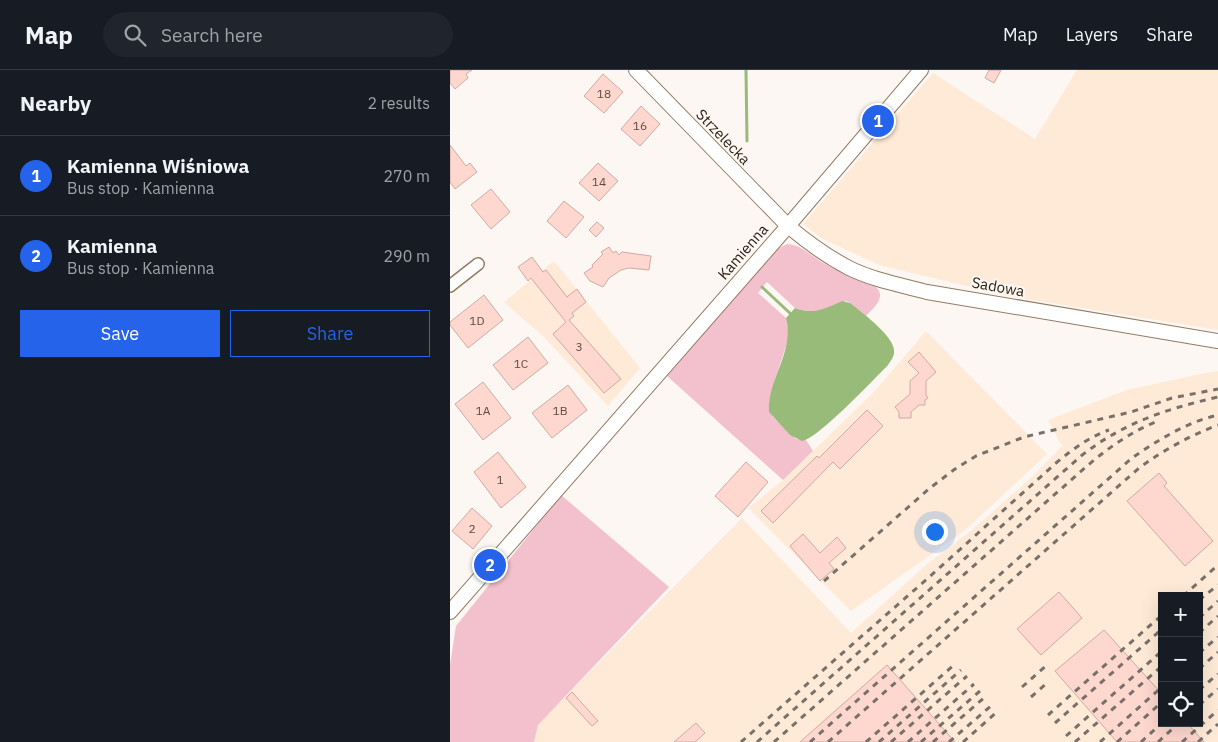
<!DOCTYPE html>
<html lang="en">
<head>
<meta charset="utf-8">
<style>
	body { margin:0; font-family:"IBM Plex Sans",sans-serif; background:#20242c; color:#f1f3f6 }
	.controls { position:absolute; right:15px; bottom:15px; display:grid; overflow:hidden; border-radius:0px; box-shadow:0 5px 20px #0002 }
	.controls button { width:45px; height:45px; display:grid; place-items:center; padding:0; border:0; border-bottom:1px solid #363941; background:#171b24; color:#f1f3f6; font:25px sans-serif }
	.you { position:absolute; left:484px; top:461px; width:18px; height:18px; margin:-12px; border:4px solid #fff; border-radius:50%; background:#1a73e8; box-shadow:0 0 0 8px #1a73e833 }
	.badge { display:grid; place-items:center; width:32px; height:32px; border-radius:50%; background:#2563eb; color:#fff; font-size:16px; font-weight:700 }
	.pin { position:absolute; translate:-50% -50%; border:2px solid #fff; box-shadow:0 1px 5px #0006 }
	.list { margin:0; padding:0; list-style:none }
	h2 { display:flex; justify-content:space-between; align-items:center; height:65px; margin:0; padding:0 20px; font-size:21px }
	h2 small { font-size:16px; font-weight:400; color:#9ea1a6 }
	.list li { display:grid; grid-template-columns:32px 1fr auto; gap:15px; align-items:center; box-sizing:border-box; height:80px; padding:0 20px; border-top:1px solid #363941 }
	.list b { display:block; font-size:19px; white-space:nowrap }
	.list p { margin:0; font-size:16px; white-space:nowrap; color:#9ea1a6 }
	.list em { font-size:16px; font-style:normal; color:#9ea1a6 }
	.actions { display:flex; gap:10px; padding:15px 20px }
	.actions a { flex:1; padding:11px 0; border:1px solid #2563eb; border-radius:0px; text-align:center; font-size:18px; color:#2563eb }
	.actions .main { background:#2563eb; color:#fff }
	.icon { flex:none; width:28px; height:28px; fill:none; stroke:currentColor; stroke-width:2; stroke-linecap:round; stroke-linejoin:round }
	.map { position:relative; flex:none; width:768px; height:672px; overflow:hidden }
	header { display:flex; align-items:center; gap:30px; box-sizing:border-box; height:70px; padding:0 25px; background:#171b24; border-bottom:1px solid #363941 }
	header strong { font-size:24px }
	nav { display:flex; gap:28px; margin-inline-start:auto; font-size:18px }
	.search { width:350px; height:45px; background:#20242c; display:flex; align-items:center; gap:12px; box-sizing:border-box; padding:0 18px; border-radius:28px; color:#9ea1a6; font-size:19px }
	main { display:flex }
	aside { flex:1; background:#171b24 }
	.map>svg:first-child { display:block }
	.built { fill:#feead6; fill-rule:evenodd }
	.green { fill:#f3c0cd }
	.water { fill:#99bb79 }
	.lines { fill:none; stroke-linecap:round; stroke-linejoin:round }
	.stream { stroke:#99bb79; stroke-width:3 }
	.building { fill:#fed7ce; stroke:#cfaaa1 }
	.minor-casing { stroke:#937b63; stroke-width:14 }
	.tertiary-casing { stroke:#937b63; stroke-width:16 }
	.minor { stroke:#fff; stroke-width:11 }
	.tertiary { stroke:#fff; stroke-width:14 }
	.rail { stroke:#787169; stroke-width:3; stroke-dasharray:6 6; stroke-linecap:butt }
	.labels { text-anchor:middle; stroke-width:4; stroke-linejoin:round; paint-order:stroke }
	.number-label { font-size:12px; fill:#5c4c42 }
	.street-label { font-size:15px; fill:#261d13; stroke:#fcf7f2 }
</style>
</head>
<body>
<header>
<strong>Map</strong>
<div class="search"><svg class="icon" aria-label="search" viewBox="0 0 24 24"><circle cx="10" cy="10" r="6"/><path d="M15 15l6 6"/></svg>Search here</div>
<nav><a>Map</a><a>Layers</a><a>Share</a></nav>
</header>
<main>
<aside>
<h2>Nearby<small>2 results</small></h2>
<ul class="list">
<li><span class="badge">1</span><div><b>Kamienna Wiśniowa</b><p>Bus stop · Kamienna</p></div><em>270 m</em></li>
<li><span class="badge">2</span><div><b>Kamienna</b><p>Bus stop · Kamienna</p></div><em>290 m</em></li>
</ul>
<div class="actions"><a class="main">Save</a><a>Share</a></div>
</aside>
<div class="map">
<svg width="768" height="672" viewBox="0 0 768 672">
	<rect width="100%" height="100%" fill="#fcf7f2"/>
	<path class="built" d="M627,0h141v260l-209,-34 -130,-31 -58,-27 -18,-14 130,-151 102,66z
		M104,191l86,107 -32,38 -64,-69 -40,-35z
		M476,261l121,123 -83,77 -113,80 -103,-103 35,-28 92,-89z
		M768,301v371h-684l3,-17 205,-207 109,115 75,-68 47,-36 60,-53 29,-30 -14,-26 79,-30 78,-17zM712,526h37v127h-37z"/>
	<path class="green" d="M337,174c15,1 25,13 38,20 16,9 33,17 51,23 11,11 -3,21 -10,29l-16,-13 -4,-2c-18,8 -33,14 -51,7l-28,-26 -9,11 28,25 2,12v10l-14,42 -2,34 24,23 10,1 7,11 -30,29 -116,-104 110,-127z
		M111,425l108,92 -131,138 -4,17h-84v-77l6,-39z"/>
	<path class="water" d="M392,231l8,2 4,3c11,9 39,30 40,44 1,6 -3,10 -6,15 -14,14 -70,74 -86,76l-12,-6 -21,-23c-2,-33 26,-60 17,-94l9,-10c18,7 30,1 47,-7z"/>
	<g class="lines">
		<path class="stream" d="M296,0l1,71
			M312,217l31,29"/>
	</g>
	<path class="building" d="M0,0h22l-6,4 2,4 -13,11 -5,-6z
		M539,0h12l-7,13 -9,-5z
		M153,4l20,18 -19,21 -20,-17z
		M191,36l19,18 -20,22 -19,-17z
		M0,75l16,21 4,-3 7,9 -22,17 -5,-7z
		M148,93l20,18 -19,20 -20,-18z
		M41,119l19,23 -19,17 -20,-24z
		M114,131l20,16 -18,21 -19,-17z
		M147,152l7,6 -8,9 -7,-7z
		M159,177l4,6 3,-2 3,4 3,-3 29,4 -2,14 -20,-2 -8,2 -12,8 -6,9 -13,-6 -6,-8 9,-6 -1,-2 11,-11 -2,-2z
		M82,187l11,15 3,-2 21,27 10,-8 9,13 -14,11 2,3 -5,4 52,59 -17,14 -51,-59 13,-12 -35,-44 -3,3 -10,-14z
		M34,225l19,25 -35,28 -18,-23v-3z
		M78,267l20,26 -35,27 -20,-25z
		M469,282l17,20 -10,9v14l2,3 -3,2v5h-6l-8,7v6h-12v-6l-4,-5 15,-13v-13l9,-8 -11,-11z
		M33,312l28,36 -28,22 -28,-36z
		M118,315l19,25 -35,28 -20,-25z
		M417,340l16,16 -43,43 -7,-7 -60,61 -12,-12 56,-55 2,2z
		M48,382l28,35 -25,21 -27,-36z
		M296,392l22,20 -30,35 -23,-21z
		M709,403l8,10 -3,3 49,55 -28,25 -58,-65z
		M22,438l20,18 -19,23 -21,-18z
		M353,464l17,19 17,-16 9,11 -17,15 5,6 -14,12 -30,-35z
		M609,522l23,26 -41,37 -24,-26z
		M654,560l58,64v29h25l17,19h-87l-62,-71z
		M437,595l68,77h-155z
		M122,622l26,29 -6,5 -26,-28z
		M246,653l9,10 -10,9h-21z"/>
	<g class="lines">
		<defs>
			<path id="minor" d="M0,216l28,-22"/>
			<path id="tertiary" d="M186,0l152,156c19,16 38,30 61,42 24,12 52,17 78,24l291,49
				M0,542l338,-386 133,-156"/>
		</defs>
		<use href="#minor" class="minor-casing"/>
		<use href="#tertiary" class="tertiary-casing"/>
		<use href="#minor" class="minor"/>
		<use href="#tertiary" class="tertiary"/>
		<path class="rail" d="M374,511l106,-93 25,-19 21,-13 48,-19 107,-25 41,-14 46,-9
			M733,526l35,-31
			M749,530l19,-15
			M749,548l19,-17
			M749,563l19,-17
			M749,583l19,-16
			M749,599l19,-17
			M572,617l26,-23
			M749,620l19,-16
			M581,627l16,-14
			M749,635l19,-16
			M598,645l114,-100
			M605,653l107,-94
			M616,666l96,-85
			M291,672l186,-163 129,-116c17,-14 33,-26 53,-33
			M307,672l324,-286c42,-33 85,-47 137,-59
			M324,672l313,-276c21,-18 45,-35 71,-45
			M360,672l322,-284c26,-18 55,-36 86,-43
			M378,672l311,-274c25,-18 50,-32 79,-43
			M416,672l89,-78
			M429,672l82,-72
			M441,672l76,-66
			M458,672l66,-58
			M471,672l59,-51
			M483,672l52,-45
			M499,672l43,-37
			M513,672l35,-31
			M625,672l87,-76
			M650,672l62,-55
			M667,672l45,-40
			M691,672l21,-19
			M708,672l21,-19
			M732,672l36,-32
			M748,672l20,-18"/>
	</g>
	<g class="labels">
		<g class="number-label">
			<text x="154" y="28">18</text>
			<text x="190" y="60">16</text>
			<text x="149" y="116">14</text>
			<text x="27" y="255">1D</text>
			<text x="129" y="281">3</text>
			<text x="71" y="298">1C</text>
			<text x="33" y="345">1A</text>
			<text x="110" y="345">1B</text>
			<text x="50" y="414">1</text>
			<text x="22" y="463">2</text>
		</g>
		<g class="street-label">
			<text transform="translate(273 67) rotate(46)" y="5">Strzelecka</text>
			<text transform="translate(293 182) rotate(-49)" y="5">Kamienna</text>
			<text transform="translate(548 217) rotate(10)" y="5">Sadowa</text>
		</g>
	</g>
</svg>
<div class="controls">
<button>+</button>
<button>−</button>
<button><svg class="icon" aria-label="locate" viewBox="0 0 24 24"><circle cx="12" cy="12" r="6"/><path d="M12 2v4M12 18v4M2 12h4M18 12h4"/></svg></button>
</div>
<div class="you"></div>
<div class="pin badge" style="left:428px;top:51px">1</div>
<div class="pin badge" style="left:40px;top:495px">2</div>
</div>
</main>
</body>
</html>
